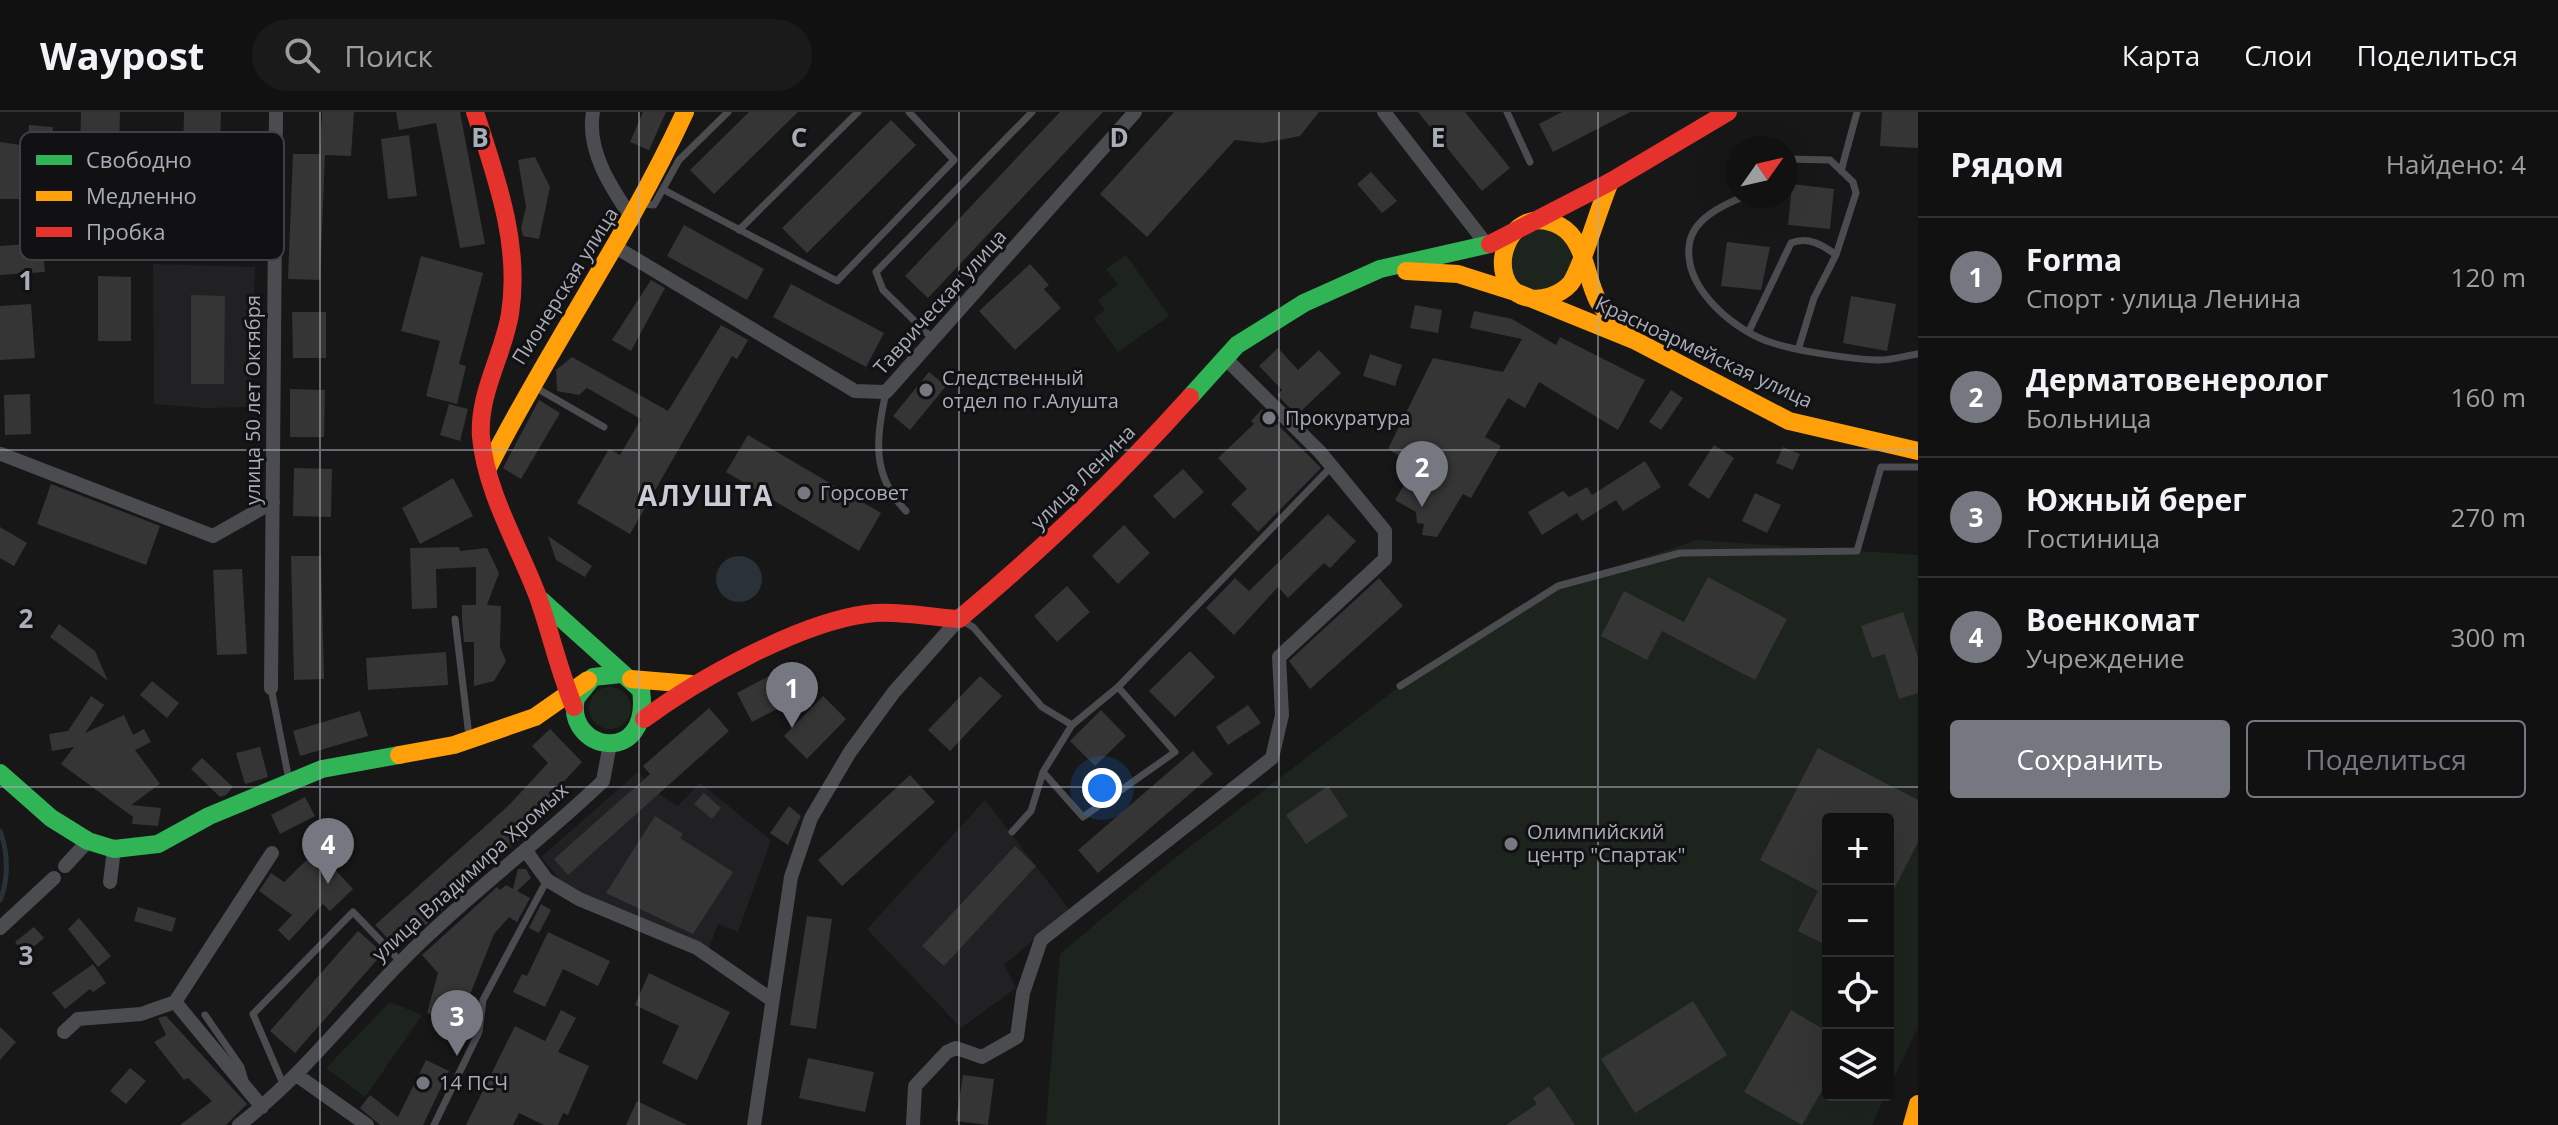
<!DOCTYPE html>
<html lang="ru">
<head>
<meta charset="utf-8">
<style>
	body { margin:0; font-family:"Open Sans",sans-serif; background:#1a1a1a; color:#f1f3f6 }
	.controls { position:absolute; right:24px; bottom:24px; display:grid; overflow:hidden; border-radius:8px; box-shadow:0 8px 32px #0002 }
	.controls button { width:72px; height:72px; display:grid; place-items:center; padding:0; border:0; border-bottom:2px solid #303131; background:#111; color:#f1f3f6; font:40px sans-serif }
	.compass { position:absolute; left:1726px; top:24px; width:72px; height:72px; border-radius:50%; background:#111; box-shadow:0 8px 32px #0002; rotate:56deg }
	.you { position:absolute; left:1102px; top:676px; width:28px; height:28px; margin:-20px; border:6px solid #fff; border-radius:50%; background:#1a73e8; box-shadow:0 0 0 12px #1a73e833 }
	.badge { display:grid; place-items:center; width:52px; height:52px; border-radius:50%; background:#757880; color:#fff; font-size:26px; font-weight:700 }
	.pin { position:absolute; translate:-50% -66px; filter:drop-shadow(0 2px 4px #0008) }
	.pin::after { content:''; position:absolute; top:42px; width:28px; height:24px; background:inherit; clip-path:polygon(0 0,100% 0,50% 100%) }
	.list { margin:0; padding:0; list-style:none }
	h2 { display:flex; justify-content:space-between; align-items:center; height:104px; margin:0; padding:0 32px; font-size:34px }
	h2 small { font-size:26px; font-weight:400; color:#9c9d9f }
	.list li { display:grid; grid-template-columns:52px 1fr auto; gap:24px; align-items:center; box-sizing:border-box; height:120px; padding:0 32px; border-top:2px solid #303131 }
	.list b { display:block; font-size:30px; white-space:nowrap }
	.list p { margin:0; font-size:26px; white-space:nowrap; color:#9c9d9f }
	.list em { font-size:26px; font-style:normal; color:#9c9d9f }
	.actions { display:flex; gap:16px; padding:24px 32px }
	.actions a { flex:1; padding:18px 0; border:2px solid #757880; border-radius:8px; text-align:center; font-size:28px; color:#757880 }
	.actions .main { background:#757880; color:#fff }
	.icon { flex:none; width:44px; height:44px; fill:none; stroke:currentColor; stroke-width:2; stroke-linecap:round; stroke-linejoin:round }
	.map { position:relative; flex:none; width:1918px; height:1013px; overflow:hidden }
	header { display:flex; align-items:center; gap:48px; box-sizing:border-box; height:112px; padding:0 40px; background:#111; border-bottom:2px solid #303131 }
	header strong { font-size:38px }
	nav { display:flex; gap:44px; margin-inline-start:auto; font-size:28px }
	.search { width:560px; height:72px; background:#1a1a1a; display:flex; align-items:center; gap:20px; box-sizing:border-box; padding:0 28px; border-radius:44px; color:#9c9d9f; font-size:30px }
	main { display:flex }
	aside { flex:1; background:#111 }
	.map>svg:first-child { display:block }
	.built { fill:#212123 }
	.green { fill:#1d241e }
	.water { fill:#2a3239 }
	.lines { fill:none; stroke-linecap:round; stroke-linejoin:round }
	.stream { stroke:#2a3239; stroke-width:5 }
	.building { fill:#353536 }
	.lane { stroke:#4b4c50; stroke-width:7 }
	.street { stroke:#4b4c50; stroke-width:14 }
	.fast { stroke:#30b455; stroke-width:18 }
	.slow { stroke:#ff9f0a; stroke-width:18 }
	.jam { stroke:#e5322d; stroke-width:18 }
	.grid { fill:none; stroke:#a8adb8; stroke-width:2; stroke-opacity:0.55 }
	.poi-dot { fill:#757880; stroke:#111113; stroke-width:3 }
	.labels { text-anchor:middle; stroke-width:6; stroke-linejoin:round; paint-order:stroke }
	.street-label { font-size:20px; fill:#a8adb8; stroke:#111113 }
	.poi-label { font-size:20px; fill:#a8adb8; stroke:#111113; text-anchor:start }
	.district-label { font-size:28px; font-weight:bold; letter-spacing:2px; fill:#c9ccd4; stroke:#111113 }
	.key { fill:#111113; stroke:#3e4045; stroke-width:2 }
	.key-label { font-size:22px; fill:#a8adb8 }
	.grid-label { font-size:26px; text-anchor:middle; font-weight:bold; fill:#a8adb8; stroke:#111113; stroke-width:6; stroke-linejoin:round; paint-order:stroke }
</style>
</head>
<body>
<header>
<strong>Waypost</strong>
<div class="search"><svg class="icon" aria-label="search" viewBox="0 0 24 24"><circle cx="10" cy="10" r="6"/><path d="M15 15l6 6"/></svg>Поиск</div>
<nav><a>Карта</a><a>Слои</a><a>Поделиться</a></nav>
</header>
<main>
<div class="map">
<svg width="1918" height="1013" viewBox="0 0 1918 1013">
	<rect width="100%" height="100%" fill="#171717"/>
	<path class="built" d="M153,152l102,3 -4,140 -47,1 -50,-4z
		M638,660l22,23 18,11 22,-23 71,57 -33,92 -20,-8 -9,24 -145,-63 -23,-28z
		M985,688l84,109 -65,56 12,23 -55,40 -94,-99z"/>
	<path class="green" d="M1542,113l28,16 2,34 -28,20 -31,-13 -6,-34z
		M1126,143l43,61 -51,36 -24,-33 11,-9 -7,-10 20,-15 -12,-16z
		M1697,428l221,15v473l-30,61v-270h-60v276h57l-13,30h-826l14,-171 101,-85 239,-183 158,-100z
		M589 596a21 21 0 1 1 42 0a21 21 0 1 1-42 0Z
		M390,890l32,13 -57,82 -39,-29z"/>
	<path class="water" d="M716 467a23 23 0 1 1 46 0a23 23 0 1 1-46 0Z"/>
	<g class="lines">
		<path class="stream" d="M0,719c8,21 9,48 0,69"/>
	</g>
	<path class="building" d="M81,0h39l-3,131 -39,-1z
		M184,0h37l-4,129 -36,-1z
		M322,0h32l-3,44 -26,-1 -5,125 -32,-1 5,-125h27z
		M396,0h64l25,132 -25,4 -24,-125 -37,7z
		M643,0h23l-17,38 -19,-8z
		M749,0h49l-84,82 -24,-24z
		M1060,0h43l-175,186 -23,-22z
		M1174,0h145l-19,24 -37,7 -28,-3 -88,97 -47,-43z
		M1418,0h47l45,56 -28,23z
		M1562,0h68l-77,40 -14,-28z
		M1882,0h36v36l-38,-2z
		M891,8l25,25 -109,108 -25,-25z
		M29,13l24,2 -2,22 12,2 -1,11 -26,-2v39h-36v-57l27,4z
		M409,23l8,61 -29,3 -7,-60z
		M535,45l15,30 -11,52 -16,-3 -2,-8 5,-21 -8,-47z
		M1371,60l26,29 -15,12 -25,-29z
		M1792,72l42,5 -4,40 -42,-4z
		M684,113l80,44 -17,31 -80,-44z
		M1727,130l43,5 -9,43 -40,-4z
		M42,131l3,29 -45,3v-29z
		M421,144l62,17 -24,91 7,2 -9,38 -31,-8 14,-55 -39,-10z
		M1030,152l19,21 -5,4 17,19 -46,42 -36,-39z
		M98,164l33,1v64h-33z
		M651,168l14,8 -34,63 -19,-11z
		M791,172l93,49 -18,34 -93,-50z
		M191,183l34,1 -1,88h-33z
		M1851,184l45,8 -9,47 -44,-8z
		M31,192l4,54 -35,2v-54z
		M1415,193l27,5 -4,23 -28,-5z
		M1474,199l38,8 44,26 4,-8 85,43 -27,50 -79,-48 -14,26 -17,-10 -23,39 16,9 -30,52 -8,-4 -26,43 -15,-2 2,-11 -7,-1 -1,-11 -21,-12 21,-34 -28,-17 45,-91 70,14 19,-33 -52,-11z
		M292,200h34v46h-33z
		M721,213l27,15 -11,19 -5,-3 -102,178 -53,-31 32,-54 11,6 21,-36 -54,-31 -8,7 -22,-4 -1,-21 16,-13 96,54z
		M1278,236l20,22 21,-20 22,23 -44,42 -20,-20 5,-5 -23,-24z
		M1370,242l32,11 -7,21 -32,-10z
		M929,260l17,14 -36,44 -17,-14z
		M290,277l35,1 -1,47h-34z
		M1671,278l12,8 -22,32 -12,-8z
		M30,282l1,40 -26,1 -1,-40z
		M539,288l21,13 -39,66 -18,-11z
		M449,292l19,5 -8,32 -20,-6z
		M1262,297l59,59 -63,64 -27,-28 16,-15 -29,-31 36,-34 -3,-3z
		M748,323l133,78 -22,38 -133,-79z
		M1714,333l20,13 -25,41 -21,-14z
		M1783,335l17,7 -7,16 -17,-7z
		M1645,349l16,26 -38,24 -7,-11 -34,21 -5,-8 -35,22 -14,-23 35,-21 6,6 18,-10 5,8z
		M294,356l38,1 -1,48 -38,-1z
		M1183,357l21,23 -30,27 -21,-23z
		M453,366l20,38 -53,28 -18,-36z
		M51,372l109,42 -14,39 -109,-41z
		M1755,381l26,12 -14,28 -25,-12z
		M1328,402l28,27 -26,27 -6,-5 -36,35 -10,-11 -44,48 -28,-27 29,-30 14,13z
		M1124,413l26,28 -32,31 -26,-28z
		M0,415l27,16 -13,23 -14,-8z
		M548,424l44,30 -7,11 -29,-17z
		M459,435l1,4 27,-3 12,25 -12,32 14,1 -1,41 6,14 -12,20 -20,5v-44h-10l-2,-23v-14h14v-38l-40,2 1,39 -25,1 -2,-61z
		M291,444h30l3,123 -30,1z
		M242,457l5,85 -30,1 -4,-85z
		M1708,465l79,42 -32,61 -93,-49 -15,29 -46,-24 23,-45 60,31z
		M1379,466l24,28 -93,83 -21,-28z
		M1067,474l23,26 -33,30 -23,-26z
		M1903,500l15,45v36l-19,6 -14,-45 -13,4 -11,-32z
		M59,512l36,27 13,30 -58,-44z
		M1190,539l25,26 -40,40 -26,-26z
		M446,540l2,33 -80,5 -2,-32z
		M795,550l15,30 -58,30 -15,-29z
		M980,564l22,20 -52,55 -22,-21z
		M152,569l27,22 -12,15 -27,-23z
		M91,584l13,9 -19,28 39,-18 9,20 11,-6 7,13 -16,8 25,34 -29,21 30,3 -3,18 -26,-2 1,-7 -72,-53 13,-17 -22,4 -3,-17 19,-3z
		M823,584l23,23 -39,40 -23,-23z
		M1248,593l13,18 -33,22 -12,-18z
		M709,596l20,23 -161,144 -14,-16 96,-85 -7,-8z
		M1101,598l25,26 -31,30 -25,-25z
		M360,599l8,25 -68,20 -7,-25z
		M550,617l32,33 -64,69 5,5 -114,104 -11,8 -6,-5 -17,-18 134,-120 39,-42 -16,-17z
		M260,635l8,30 -23,7 -9,-31z
		M1818,636l100,52v42l-30,59v-82h-60v127l-30,-15 20,-40 -58,-31z
		M1193,639l20,23 -115,99 -20,-23z
		M202,646l31,29 -7,8 -6,2 -29,-28z
		M910,663l25,27 -93,84 -24,-26z
		M1328,674l20,30 -42,28 -20,-29z
		M704,681l17,15 -9,11 -18,-15z
		M305,685l10,19 -35,18 -9,-19z
		M789,694l12,10 -13,29 -18,-12z
		M655,704l28,18 -3,4 53,34 -40,62 -87,-41z
		M1015,734l21,20 -92,100 -22,-20z
		M317,738l36,39 -23,22 -7,-7 -34,37 -11,-11 14,-15 -33,-24 12,-18 13,9z
		M518,757h8l5,9 -14,13 13,7 -13,24 -8,-5 -15,17 -36,91 -31,-12 11,-40 -16,-18 75,-68 3,3 6,-5 7,4z
		M541,792l10,6 -12,23 -10,-5z
		M138,795l38,11 -4,14 -38,-11z
		M807,804l25,3 -16,110 -26,-4z
		M79,806l32,38 -13,11 -30,-38z
		M34,815l10,11 -19,16 -10,-12z
		M358,819l25,22 -88,100 -25,-22z
		M548,820l62,29 -12,25 -35,-17 -18,38 -32,-15 9,-18 5,2z
		M93,852l13,19 -13,9 -3,-3 -25,20 -13,-16z
		M649,861l81,39 -33,68 -35,-17 17,-37 -44,-21z
		M1693,889l34,54 -92,58 -34,-54z
		M561,898l15,8 -18,34 31,14 -21,49 -5,-2 -5,12h-14l-25,-12 -6,12h-47l49,-99 30,15z
		M1791,898l37,22v48l-26,45 -58,-33z
		M166,904l81,88 -21,21h-46l32,-24 -24,-23 -4,2 -30,-38 12,-7 -8,-17z
		M0,915l16,15 -16,18z
		M808,946l66,14 -9,40 -66,-14z
		M426,948l23,11 -26,54h-43l-20,-17 10,-13 28,22z
		M130,956l16,13 -20,23 -16,-13z
		M963,963l31,4 -6,46 -32,-4z
		M1549,974l26,39h-69l31,-21 -4,-6z
		M637,989l50,24h-61z"/>
	<g class="lines">
		<path class="lane" d="M1507,0l23,50
			M1786,47l44,1 23,22 3,11 -20,62 -22,43 -15,49
			M1841,59l16,-59
			M664,78l173,91 117,-121 -45,-48
			M1745,84c-22,9 -54,23 -56,51 -4,43 47,85 84,96 24,8 78,16 103,17 13,1 28,-4 42,-6
			M645,92l9,1 25,-45 49,-48
			M739,118l119,-118
			M1749,219l42,-88c17,-7 32,2 45,12
			M933,227l-50,-49 -7,-18 156,-160
			M533,274l71,41
			M886,280c-10,47 -15,83 20,119
			M455,507l14,117
			M961,508l12,7 69,80 30,18 46,-38 214,-221
			M1400,574l158,-100 122,-33 177,-2 24,-84h37
			M271,576l18,92
			M1043,660l40,45 92,-65 -57,-65
			M1012,720l19,-21 12,-39 29,-47
			M205,903l36,52 4,14
			M284,974l-31,-72 100,-102 48,50
			M434,1013l45,-93 4,-32 64,-120"/>
		<path class="street" d="M593,0c-7,39 19,77 40,108
			M1384,0l103,133
			M614,134l241,145 31,1 249,-280
			M1,342l212,82 60,-34
			M271,576l5,-576
			M526,739l21,29 32,19 118,49 75,52
			M65,754l23,-25
			M110,770l4,-33
			M0,816l54,-50
			M175,890l87,105
			M64,920l14,-13 63,-5 34,-12 97,-149
			M298,964l69,49
			M239,1013c70,-54 121,-126 185,-186 57,-55 122,-103 179,-158l7,-37
			M754,1013l37,-248 20,-59 39,-66 44,-60 65,-73
			M913,1013l2,-39 32,-34 9,-4 26,9 35,-20 6,-44 18,-53 231,-182 10,-43 -3,-58 106,-98v-28l-65,-79 -95,-94"/>
		<path class="fast" d="M1190,285l47,-52 67,-42 76,-34 110,-25
			M541,488l100,90c11,78 -77,61 -65,8l17,-21 28,-3
			M0,661l51,45 37,23 26,8 44,-5 51,-28 113,-47 77,-14"/>
		<path class="slow" d="M1610,70c-10,22 -29,89 -40,102 -10,11 -30,18 -45,13 -43,-14 -19,-99 35,-71 25,13 26,53 38,75 7,13 19,21 29,31
			M1406,159l52,3 60,19 118,48 153,80 129,30
			M488,356c61,-121 140,-232 197,-356
			M631,567l60,5
			M399,643l55,-10 81,-28 53,-37
			M1912,1013l6,-21"/>
		<path class="jam" d="M475,0c21,65 46,132 35,202 -7,42 -32,79 -29,123 5,56 38,109 57,160 13,37 21,74 36,110
			M1490,132l120,-62 118,-70
			M644,607c54,-40 155,-96 222,-105 29,-4 64,3 93,5 86,-72 156,-139 231,-222"/>
	</g>
	<path class="grid" d="M320,0v1013M639,0v1013M959,0v1013M1279,0v1013M1598,0v1013M0,338h1918M0,675h1918"/>
	<g class="poi-dot">
		<circle cx="926" cy="278" r="8"/>
		<circle cx="1269" cy="306" r="8"/>
		<circle cx="804" cy="381" r="8"/>
		<circle cx="1511" cy="732" r="8"/>
		<circle cx="423" cy="971" r="8"/>
	</g>
	<g class="labels">
		<g class="street-label">
			<text transform="translate(565 174) rotate(-58)" y="7">Пионерская улица</text>
			<text transform="translate(940 190) rotate(-48)" y="7">Таврическая улица</text>
			<text transform="translate(1704 240) rotate(25)" y="7">Красноармейская улица</text>
			<text transform="translate(253 288) rotate(-90)" y="7">улица 50 лет Октября</text>
			<text transform="translate(1083 365) rotate(-45)" y="7">улица Ленина</text>
			<text transform="translate(470 760) rotate(-42)" y="7">улица Владимира Хромых</text>
		</g>
		<g class="poi-label">
			<text x="942" y="273">Следственный<tspan x="942" dy="23">отдел по г.Алушта</tspan></text>
			<text x="1285" y="313">Прокуратура</text>
			<text x="820" y="388">Горсовет</text>
			<text x="1527" y="727">Олимпийский<tspan x="1527" dy="23">центр "Спартак"</tspan></text>
			<text x="439" y="978">14 ПСЧ</text>
		</g>
		<g class="district-label">
			<text x="706" y="394">АЛУШТА</text>
		</g>
	</g>
	<rect x="20" y="20" width="264" height="128" rx="12" class="key"/>
	<rect x="36" y="43" width="36" height="10" fill="#30b455"/>
	<rect x="36" y="79" width="36" height="10" fill="#ff9f0a"/>
	<rect x="36" y="115" width="36" height="10" fill="#e5322d"/>
	<g class="key-label">
		<text x="86" y="56">Свободно</text>
		<text x="86" y="92">Медленно</text>
		<text x="86" y="128">Пробка</text>
	</g>
	<g class="grid-label">
		<text x="480" y="35">B</text>
		<text x="799" y="35">C</text>
		<text x="1119" y="35">D</text>
		<text x="1438" y="35">E</text>
		<text x="26" y="178">1</text>
		<text x="26" y="516">2</text>
		<text x="26" y="853">3</text>
	</g>
</svg>
<div class="controls">
<button>+</button>
<button>−</button>
<button><svg class="icon" aria-label="locate" viewBox="0 0 24 24"><circle cx="12" cy="12" r="6"/><path d="M12 2v4M12 18v4M2 12h4M18 12h4"/></svg></button>
<button><svg class="icon" aria-label="layers" viewBox="0 0 24 24"><path d="M12 4l9 5-9 5-9-5zM3 14l9 5 9-5"/></svg></button>
</div>
<svg class="compass" viewBox="-18 -18 36 36"><path d="M0-13l5 13h-10z" fill="#e53935"/><path d="M0 13l5-13h-10z" fill="#9c9d9f"/></svg>
<div class="you"></div>
<div class="pin badge" style="left:792px;top:616px">1</div>
<div class="pin badge" style="left:1422px;top:395px">2</div>
<div class="pin badge" style="left:457px;top:944px">3</div>
<div class="pin badge" style="left:328px;top:772px">4</div>
</div>
<aside>
<h2>Рядом<small>Найдено: 4</small></h2>
<ul class="list">
<li><span class="badge">1</span><div><b>Forma</b><p>Спорт · улица Ленина</p></div><em>120 m</em></li>
<li><span class="badge">2</span><div><b>Дерматовенеролог</b><p>Больница</p></div><em>160 m</em></li>
<li><span class="badge">3</span><div><b>Южный берег</b><p>Гостиница</p></div><em>270 m</em></li>
<li><span class="badge">4</span><div><b>Военкомат</b><p>Учреждение</p></div><em>300 m</em></li>
</ul>
<div class="actions"><a class="main">Сохранить</a><a>Поделиться</a></div>
</aside>
</main>
</body>
</html>
